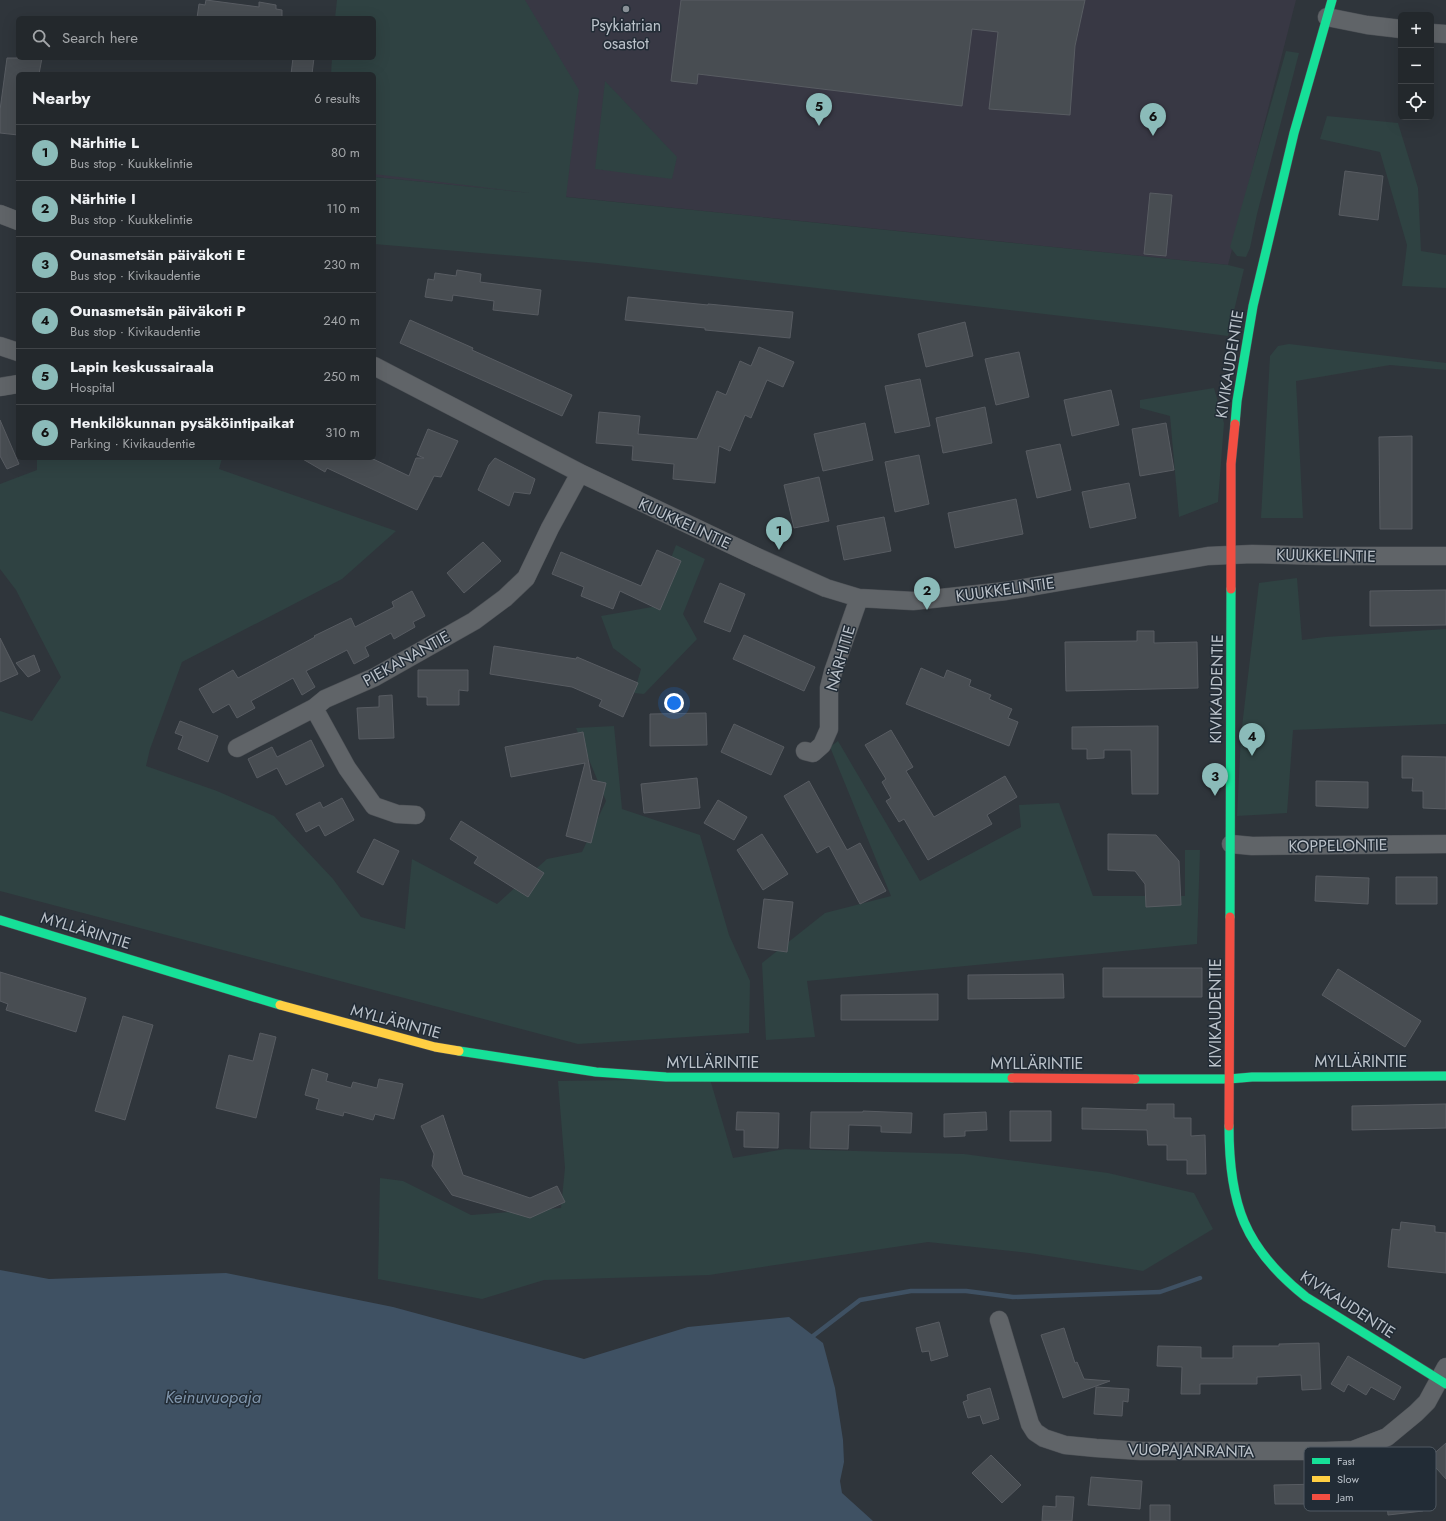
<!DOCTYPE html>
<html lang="en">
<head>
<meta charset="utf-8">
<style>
	body { margin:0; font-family:Jost,sans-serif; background:#2f3438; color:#f1f3f6 }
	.controls { position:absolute; right:12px; top:12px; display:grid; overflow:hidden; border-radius:6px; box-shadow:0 4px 16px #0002 }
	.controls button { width:36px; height:36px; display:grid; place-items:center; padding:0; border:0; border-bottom:1px solid #404448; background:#23282c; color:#f1f3f6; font:20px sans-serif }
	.you { position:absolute; left:674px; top:703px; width:14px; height:14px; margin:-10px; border:3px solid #fff; border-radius:50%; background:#1a73e8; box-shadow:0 0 0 6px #1a73e833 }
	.badge { display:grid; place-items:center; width:26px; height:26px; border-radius:50%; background:#8bbbb9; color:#111; font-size:13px; font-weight:700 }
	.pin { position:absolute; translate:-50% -33px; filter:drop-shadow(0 1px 2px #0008) }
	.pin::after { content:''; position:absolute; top:21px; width:14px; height:12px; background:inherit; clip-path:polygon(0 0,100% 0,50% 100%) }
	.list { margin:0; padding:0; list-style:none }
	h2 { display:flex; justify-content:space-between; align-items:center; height:52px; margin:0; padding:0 16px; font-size:17px }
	h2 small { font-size:13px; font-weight:400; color:#a3a6a9 }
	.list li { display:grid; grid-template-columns:26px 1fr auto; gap:12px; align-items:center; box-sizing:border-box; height:56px; padding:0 16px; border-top:1px solid #404448 }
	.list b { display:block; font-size:15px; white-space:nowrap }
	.list p { margin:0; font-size:13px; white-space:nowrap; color:#a3a6a9 }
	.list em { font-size:13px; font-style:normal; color:#a3a6a9 }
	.icon { flex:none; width:22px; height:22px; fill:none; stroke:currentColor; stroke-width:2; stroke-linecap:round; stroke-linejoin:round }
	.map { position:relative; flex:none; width:1446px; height:1521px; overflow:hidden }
	.search { position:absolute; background:#23282c; box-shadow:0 4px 16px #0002; left:16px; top:16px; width:360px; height:44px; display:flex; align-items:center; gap:10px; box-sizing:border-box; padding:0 14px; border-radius:6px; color:#a3a6a9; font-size:15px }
	.panel { position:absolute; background:#23282c; box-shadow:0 4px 16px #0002; left:16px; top:72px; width:360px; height:388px; border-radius:6px }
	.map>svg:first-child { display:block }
	.medical { fill:#383844 }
	.green { fill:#2f4242 }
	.water { fill:#3f5163 }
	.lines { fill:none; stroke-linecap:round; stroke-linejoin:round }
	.stream { stroke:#3f5163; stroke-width:4.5 }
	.building { fill:#484d52; stroke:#585c62 }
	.street-casing { stroke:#4d5156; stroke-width:19 }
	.fast-casing { stroke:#4d5156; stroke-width:10 }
	.slow-casing { stroke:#4d5156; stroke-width:10 }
	.jam-casing { stroke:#4d5156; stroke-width:10 }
	.street { stroke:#606468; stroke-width:18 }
	.fast { stroke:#16e098; stroke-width:9 }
	.slow { stroke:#ffcf43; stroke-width:9 }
	.jam { stroke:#f24e42; stroke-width:9 }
	.poi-dot { fill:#8a9198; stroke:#222c36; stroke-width:1.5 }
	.labels { text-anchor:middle; stroke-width:3; stroke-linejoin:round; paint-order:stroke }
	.poi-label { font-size:16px; fill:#bbc2ca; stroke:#222c36 }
	.street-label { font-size:16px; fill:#bbc2ca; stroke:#222c36 }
	.water-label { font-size:17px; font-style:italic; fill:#7f94aa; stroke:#222c36 }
	.key { fill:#222c36; stroke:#505962; stroke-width:1 }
	.key-label { font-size:11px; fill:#bbc2ca }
</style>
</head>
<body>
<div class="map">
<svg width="1446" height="1521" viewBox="0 0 1446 1521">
	<rect width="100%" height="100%" fill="#2f353b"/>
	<path class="medical" d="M351,0h945l-68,265 -854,-88v-103h-33l33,-16v-40z"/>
	<path class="green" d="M337,0h188l54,90 -13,107 662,68 16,4 -16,67 -70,-9 -560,-64 -224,-19v-67l157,16 -157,-19v-100h-43l1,-16h42v-40h-39z
		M1286,51l13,2 -42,161 -7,34 -4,9 -9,-1 -7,-9z
		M605,81l72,76 -5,22 -77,-10z
		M1327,116l71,7 20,65 3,63 25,4v33l-44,-2 5,-41 -27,-93 -60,-13z
		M1289,344l157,19v7l-56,-5 -94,16 7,137h-42l9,-162 8,-10z
		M1214,388l10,35 -6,79 -39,15 -9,-101 -30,-8v-8z
		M37,458h185l-3,11 177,62 -54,48 -160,83 -32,87 -4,17 71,25 57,25 59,63 28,38 44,12 7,-70 85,45 50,-45 35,-7 24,-51 -30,-73 38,-2 8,83 78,26 29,100 21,46 -1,52 -171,11 -578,-153v-180l32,10 29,-44 -45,-87 -16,-21v-85l37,-14z
		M676,545l29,14 -22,55 14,25 -53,55 -10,-1 7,-24 -28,-21 -12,-32 51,-9z
		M1297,578l5,62 23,-3 121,-8v95l-153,6 -6,83 -50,3 4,-81 18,-152z
		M838,741l82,140 101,-54 -2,-22 40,-2 34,93h92v-46h15l-3,94 -390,37 8,56 -49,3 -4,-77 63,-50 66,-17 -61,-149z
		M710,1079l23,79 52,-9 179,5 144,19 86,20 19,36 -70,42 -114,-18 -101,-11 -219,33 -165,5 -62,19 -104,-20 2,-101 23,3 68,34 90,-7 4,-40 -7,-87z"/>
	<path class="water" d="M0,1270l49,9 177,-6 167,34 191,52 104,-32 101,-10 34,26 12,45 8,52 1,22 -4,19 2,12 31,28h-873z"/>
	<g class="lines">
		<path class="stream" d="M813,1336l47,-36 51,-9h55l47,6 147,-5 40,-14"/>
	</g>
	<path class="building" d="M206,0l53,7v-5l17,3v4l6,1v8h-85l2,-14 6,1z
		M681,0h404l-10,46 -5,69 -81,-6 9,-77 -26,-3 -10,77 -264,-32 -1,10 -26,-3z
		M7,58h35l-3,16h-21v61l-18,-2v-23z
		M293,58h21l-2,16h-21z
		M1345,171l38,5 -5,44 -39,-5z
		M1150,193l22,2 -6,61 -22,-2z
		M457,270l24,4 -1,8 61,8 -3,25 -45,-5 1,-9 -41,-6 -1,6 -27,-4 3,-18 6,1 1,-7 21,3z
		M628,297l80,8v-1l85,8 -3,26 -85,-8v-2l-80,-8z
		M410,320l63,28 -1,2 100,45 -10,21 -162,-73z
		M965,322l8,34 -47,11 -8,-33z
		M759,347l35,15 -11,25 -16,-7 -16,38 -6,-3 -15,36 -11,-5 -4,37 -42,-4 1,-15 -42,-4 1,-14 -37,-3 3,-31 41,4 -2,18 59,5 20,-48 9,4 14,-34 11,5z
		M1019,352l10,45 -33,8 -11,-46z
		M920,379l10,47 -35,7 -10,-47z
		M1111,390l8,35 -47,11 -8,-36z
		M985,407l7,36 -49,10 -7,-35z
		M0,420l19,44 -12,5 -7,-13z
		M865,423l8,37 -50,11 -9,-37z
		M1166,423l8,47 -34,6 -8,-47z
		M428,429l30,12 -17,36 -7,-1 -17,34 -90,-42 -2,4 -24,-14h70l38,18 7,-18h8l-7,-3z
		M1412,436v93h-32l-1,-92z
		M1060,444l11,46 -34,8 -11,-47z
		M919,455l10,49 -34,8 -10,-50z
		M495,458l40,21 -5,15 -16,-2 -5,14 -31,-16 11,-25z
		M819,477l10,44 -35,7 -10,-43z
		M1129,483l7,35 -46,10 -8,-36z
		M1016,499l7,35 -68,14 -7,-35z
		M884,517l7,34 -47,9 -7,-34z
		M483,542l18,19 -37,32 -17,-20z
		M657,550l24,11 -21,49 -40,-19 -7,18 -32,-13 3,-9 -32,-13 9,-22 80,34z
		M720,583l25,11 -15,38 -26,-10z
		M1446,590v35l-76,1v-35z
		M412,591l13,25 -12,6 2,5 -21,12 -3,-6 -26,14 4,9 -15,8 -7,-14 -41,21 9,16 -13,8 -9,-17 -42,23 4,7 -18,10 -8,-14 -16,9 -14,-24 34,-19 5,8 77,-41 -1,-1 37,-18 4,9 39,-20 -2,-5z
		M1137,631h17v12l43,-1 1,46 -132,3 -1,-49 72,-1z
		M744,635l71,32 -11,24 -71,-32z
		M0,638l18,36 -18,8z
		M494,646l82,13 1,-2 61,26 -15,34 -24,-11 3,-6 -30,-13 -82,-13z
		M34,655l6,16 -12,6 -12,-14z
		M921,668l23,10 3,-8 24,10 -2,6 22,9 -2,4 23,10 -4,9 10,4 -9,24 -103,-42z
		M418,670h50v21l-9,-1v15h-32v-8h-9z
		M392,695l2,43 -35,1 -2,-31 22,-1v-11z
		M706,713l1,32 -57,1v-32z
		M180,721l38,15 -10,26 -30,-13 5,-13 -8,-3z
		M734,724l50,23 -13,28 -50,-23z
		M1158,726v68h-26l-1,-44h-27v8l-17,1v-10h-15v-22z
		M891,730l22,37 -7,4 28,46 71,-41 12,21 -30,18 5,9 -64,36 -24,-41 -5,3 -13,-21 5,-3 -9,-16 4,-3 -21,-34z
		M583,732l9,48 14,3 -15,60 -25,-7 19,-73 -74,14 -6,-30z
		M311,740l13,26 -38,19 -9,-17 -20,10 -9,-19 24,-12 5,10z
		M1402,756l44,1v52l-23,-1v-17h-11l1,-13h-11z
		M697,778l3,30 -56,5 -3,-29z
		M809,781l38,69 13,-7 26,48 -26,13 -31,-58 -12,7 -33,-57z
		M1316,781l52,1v26l-52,-2z
		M342,798l12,22 -29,16 -6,-11 -13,7 -10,-18 24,-12 3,6z
		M718,800l29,17 -13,23 -30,-17z
		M461,821l83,52 -16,24 -54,-34 4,-6 -28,-18z
		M762,834l26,40 -25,16 -26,-40z
		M1108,834l48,1 23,26 2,44 -35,2 -1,-23 -10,-13 -27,-1z
		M374,839l25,12 -16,34 -26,-13z
		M1316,876l53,2 -1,26 -53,-3z
		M1396,877h41v27h-41z
		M764,899l29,3 -6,50 -29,-4z
		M1103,968h99v29h-99z
		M1338,969l83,52 -16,26 -83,-52z
		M0,972l86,26 -10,34 -70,-22 2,-6 -8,-3z
		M1063,974l1,24 -96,1v-24z
		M938,994v26h-97v-25z
		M123,1016l30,9 -28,95 -30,-9z
		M260,1033l16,4 -20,81 -40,-10 13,-53 24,6z
		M312,1069l16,5 -2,7 25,7 2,-6 24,6 2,-9 24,5 -9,35 -19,-5 -2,6 -29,-8 -1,4 -27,-7 3,-10 -14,-4z
		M1147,1104h27v14h17v18l14,-1 1,39h-19v-14h-20v-15h-19l-1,-15 -65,-1v-21l65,2z
		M1446,1104v24l-94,2v-24z
		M863,1111l49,2 -1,20 -30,-1v-6l-32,-1 -1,24 -38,-1 1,-36h52z
		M1010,1111h41v30h-41z
		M737,1112l42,1 -1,35 -34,-1v-17h-8z
		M986,1112l1,18 -22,1v5l-21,1v-23z
		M443,1115l20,60 67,23 27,-12 8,16 -35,16 -78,-23 -20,-29 2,-12 -13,-28z
		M1401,1222l34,4v6l11,1v40l-58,-6 4,-38 8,1z
		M939,1322l9,34 -17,5 -2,-10 -7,1 -6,-24z
		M1064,1328l11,35 2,-1 7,17 26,2 -47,17 -22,-63z
		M1319,1343l2,46 -19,1 -1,-15 -44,2v7h-57v10h-19l1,-27 -25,-1 1,-20 43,1v11h32v-12h46v-2z
		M1348,1356l53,31 -7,13 -23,-13 -5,8 -18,-11 -4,8 -13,-8z
		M1096,1387l33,2 -1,13 -5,-1 -1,15 -28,-2z
		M990,1388l9,31 -16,5 -3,-9 -12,3 -5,-16 5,-2 -1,-5z
		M1446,1443v36l-18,-20z
		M991,1455l30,30 -19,18 -30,-30z
		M1359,1476v23l-52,2v3h-32l-1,-19 49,-1v-7z
		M1091,1477l51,4 -2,28 -52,-4z
		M1420,1477l3,34 -35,4 -3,-35z
		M1056,1496l18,1 -2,24h-30l1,-15 13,1z
		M1150,1505h20v16h-20z"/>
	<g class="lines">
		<defs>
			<path id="street" d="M1327,17l40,8 34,4
				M1431,33l15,1
				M0,214l18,7
				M0,346l18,6
				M374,366l206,107 177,84 69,31 33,10 54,3 93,-10 202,-35 44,-2 72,2h122
				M0,387l18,-3
				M237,748l77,-40
				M805,751l8,2 9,-8 7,-16v-41l4,-16 26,-74
				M416,815l-19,-1 -23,-8 -27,-38 -33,-60 11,-9 50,-22 99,-56 31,-23 21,-20 24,-50 30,-55
				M1231,844l21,2 194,-2
				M999,1320l31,104 5,8 9,6 21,7 31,3 45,3h185l27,-1 34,-13 29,-24 11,-11 19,-35"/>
			<path id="fast" d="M1235,424l2,-23 16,-95 41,-173 38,-133
				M1230,917l1,-328
				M0,920l280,85
				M459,1051l137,21 70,5 346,1
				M1135,1079h94l23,-2 194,-1
				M1229,1126c0,78 15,122 77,171l140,87"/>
			<path id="slow" d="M280,1005l155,42 24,4"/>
			<path id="jam" d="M1231,589v-125l4,-40
				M1012,1078l123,1
				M1229,1126l1,-209"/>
		</defs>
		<use href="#street" class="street-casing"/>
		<use href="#fast" class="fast-casing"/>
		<use href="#slow" class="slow-casing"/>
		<use href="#jam" class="jam-casing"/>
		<use href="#street" class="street"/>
		<use href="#fast" class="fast"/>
		<use href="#slow" class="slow"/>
		<use href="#jam" class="jam"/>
	</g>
	<circle class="poi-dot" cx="626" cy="9" r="4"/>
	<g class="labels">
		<g class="poi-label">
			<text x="626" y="31">Psykiatrian<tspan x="626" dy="18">osastot</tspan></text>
		</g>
		<g class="street-label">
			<text transform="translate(1229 364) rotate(-81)" y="6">KIVIKAUDENTIE</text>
			<text transform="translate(685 523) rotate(25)" y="6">KUUKKELINTIE</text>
			<text transform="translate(1326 555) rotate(1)" y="6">KUUKKELINTIE</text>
			<text transform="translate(1005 589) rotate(-8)" y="6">KUUKKELINTIE</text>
			<text transform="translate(406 658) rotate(-29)" y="6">PIEKANANTIE</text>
			<text transform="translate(840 658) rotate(-74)" y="6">NÄRHITIE</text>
			<text transform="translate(1216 689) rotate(-89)" y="6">KIVIKAUDENTIE</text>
			<text transform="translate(1338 845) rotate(-1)" y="6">KOPPELONTIE</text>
			<text transform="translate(86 930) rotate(17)" y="6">MYLLÄRINTIE</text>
			<text transform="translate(1215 1013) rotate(-90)" y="6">KIVIKAUDENTIE</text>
			<text transform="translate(396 1021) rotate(15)" y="6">MYLLÄRINTIE</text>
			<text x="1361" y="1067">MYLLÄRINTIE</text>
			<text x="713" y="1068">MYLLÄRINTIE</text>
			<text x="1037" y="1069">MYLLÄRINTIE</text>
			<text transform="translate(1348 1304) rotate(33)" y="6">KIVIKAUDENTIE</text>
			<text transform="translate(1191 1450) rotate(1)" y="6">VUOPAJANRANTA</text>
		</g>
		<g class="water-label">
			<text x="213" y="1403">Keinuvuopaja</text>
		</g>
	</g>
	<rect x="1304" y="1447" width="132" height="64" rx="6" class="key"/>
	<rect x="1312" y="1458" width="18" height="6" fill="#16e098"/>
	<rect x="1312" y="1476" width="18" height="6" fill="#ffcf43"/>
	<rect x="1312" y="1494" width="18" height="6" fill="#f24e42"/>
	<g class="key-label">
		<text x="1337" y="1465">Fast</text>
		<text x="1337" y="1483">Slow</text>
		<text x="1337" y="1501">Jam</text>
	</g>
</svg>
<div class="controls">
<button>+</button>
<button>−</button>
<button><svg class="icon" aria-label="locate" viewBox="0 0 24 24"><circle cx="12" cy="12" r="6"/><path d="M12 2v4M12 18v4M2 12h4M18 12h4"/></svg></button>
</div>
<div class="you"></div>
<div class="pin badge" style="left:779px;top:550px">1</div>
<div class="pin badge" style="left:927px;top:610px">2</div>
<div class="pin badge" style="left:1215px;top:796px">3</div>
<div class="pin badge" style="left:1252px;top:756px">4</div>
<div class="pin badge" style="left:819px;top:126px">5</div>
<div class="pin badge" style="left:1153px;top:136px">6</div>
<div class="search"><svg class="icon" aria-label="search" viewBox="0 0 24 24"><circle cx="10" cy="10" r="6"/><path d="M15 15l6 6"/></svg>Search here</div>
<section class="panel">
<h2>Nearby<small>6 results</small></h2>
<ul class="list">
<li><span class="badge">1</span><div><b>Närhitie L</b><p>Bus stop · Kuukkelintie</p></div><em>80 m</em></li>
<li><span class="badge">2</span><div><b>Närhitie I</b><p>Bus stop · Kuukkelintie</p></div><em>110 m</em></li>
<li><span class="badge">3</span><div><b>Ounasmetsän päiväkoti E</b><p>Bus stop · Kivikaudentie</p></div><em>230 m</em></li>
<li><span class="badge">4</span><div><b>Ounasmetsän päiväkoti P</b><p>Bus stop · Kivikaudentie</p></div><em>240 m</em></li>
<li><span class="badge">5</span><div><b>Lapin keskussairaala</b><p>Hospital</p></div><em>250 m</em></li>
<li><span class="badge">6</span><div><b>Henkilökunnan pysäköintipaikat</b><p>Parking · Kivikaudentie</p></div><em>310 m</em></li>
</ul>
</section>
</div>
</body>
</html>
